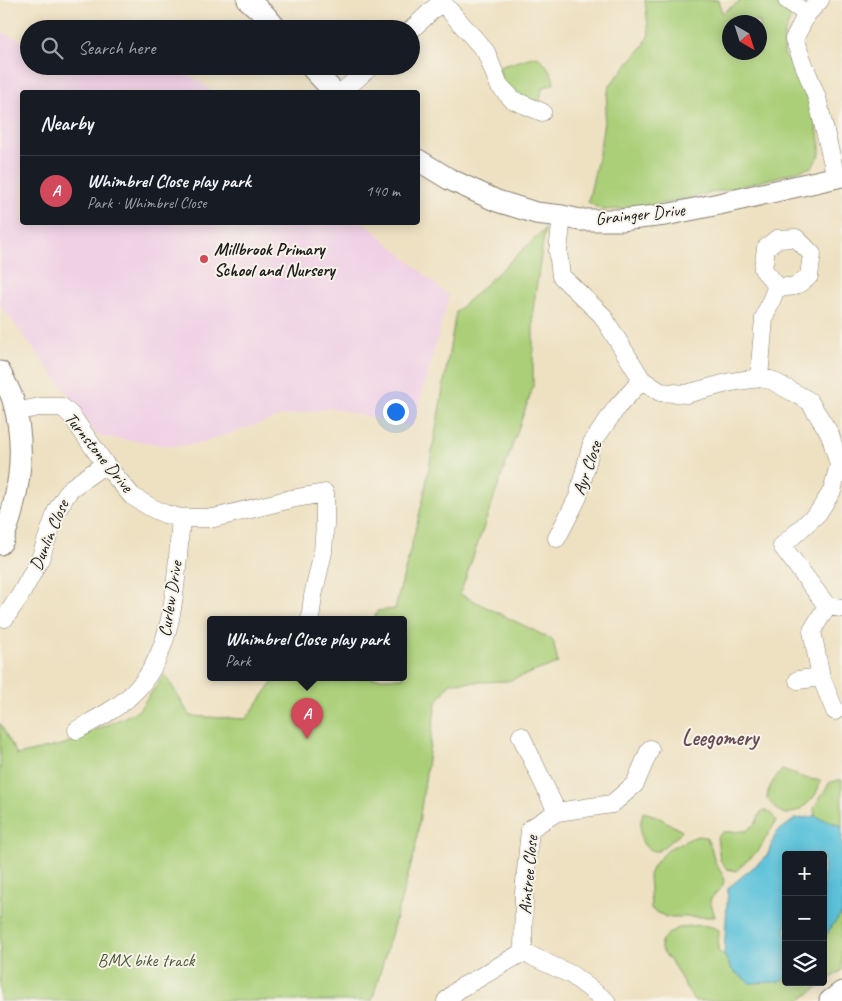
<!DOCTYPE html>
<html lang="en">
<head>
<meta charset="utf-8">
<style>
	body { margin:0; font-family:Caveat,sans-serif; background:#242831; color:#f1f3f6 }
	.controls { position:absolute; right:15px; bottom:15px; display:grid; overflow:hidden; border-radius:5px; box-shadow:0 2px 12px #0003 }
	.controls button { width:45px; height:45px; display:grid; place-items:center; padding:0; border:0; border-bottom:1px solid #363941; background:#171b24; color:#f1f3f6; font:25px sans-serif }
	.compass { position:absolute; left:722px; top:15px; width:45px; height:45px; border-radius:50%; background:#171b24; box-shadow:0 2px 12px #0003; rotate:141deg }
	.you { position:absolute; left:395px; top:411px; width:18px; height:18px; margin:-12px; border:4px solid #fff; border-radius:50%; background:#1a73e8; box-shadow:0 0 0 8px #1a73e833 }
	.badge { display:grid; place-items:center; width:32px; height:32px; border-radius:50%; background:#d1495b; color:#fff; font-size:16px; font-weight:700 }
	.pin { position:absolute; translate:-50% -41px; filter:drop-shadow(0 1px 2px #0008) }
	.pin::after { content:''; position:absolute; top:26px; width:18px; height:15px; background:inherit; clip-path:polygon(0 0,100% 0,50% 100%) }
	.popup { position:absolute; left:207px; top:616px; width:200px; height:65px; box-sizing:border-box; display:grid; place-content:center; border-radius:5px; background:#171b24; filter:drop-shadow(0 1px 4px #0005); font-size:16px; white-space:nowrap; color:#9ea1a6 }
	.popup b { font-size:19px; color:#f1f3f6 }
	.popup::after { content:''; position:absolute; left:50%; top:100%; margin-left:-10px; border:10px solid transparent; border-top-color:#171b24 }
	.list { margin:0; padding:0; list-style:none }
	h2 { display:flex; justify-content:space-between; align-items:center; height:65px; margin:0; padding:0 20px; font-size:21px }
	h2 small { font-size:16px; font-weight:400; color:#9ea1a6 }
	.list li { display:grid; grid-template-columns:32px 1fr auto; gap:15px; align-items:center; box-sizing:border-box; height:70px; padding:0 20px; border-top:1px solid #363941 }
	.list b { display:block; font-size:19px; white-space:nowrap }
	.list p { margin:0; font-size:16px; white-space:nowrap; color:#9ea1a6 }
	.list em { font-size:16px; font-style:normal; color:#9ea1a6 }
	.icon { flex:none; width:28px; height:28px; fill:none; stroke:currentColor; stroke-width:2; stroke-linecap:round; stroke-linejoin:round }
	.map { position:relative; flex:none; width:842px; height:1001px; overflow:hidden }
	.search { position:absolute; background:#171b24; box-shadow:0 2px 12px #0003; left:20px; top:20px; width:400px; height:55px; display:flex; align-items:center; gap:12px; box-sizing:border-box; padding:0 18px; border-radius:28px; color:#9ea1a6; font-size:19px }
	.panel { position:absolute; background:#171b24; box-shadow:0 2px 12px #0003; left:20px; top:90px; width:400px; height:135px; border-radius:5px }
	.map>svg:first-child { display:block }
	.built { fill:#f0d0e5 }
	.green { fill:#aacf78; stroke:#63764a; fill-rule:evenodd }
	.water { fill:#5dc2da; stroke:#3c6f7b }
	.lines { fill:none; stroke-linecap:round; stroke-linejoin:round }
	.minor-casing { stroke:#857e6f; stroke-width:19 }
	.tertiary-casing { stroke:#857e6f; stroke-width:23 }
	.minor { stroke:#fff; stroke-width:18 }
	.tertiary { stroke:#fff; stroke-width:21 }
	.poi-dot { fill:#d1495b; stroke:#f7f3e8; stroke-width:2 }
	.labels { text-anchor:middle; stroke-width:4; stroke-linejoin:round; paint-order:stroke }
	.street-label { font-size:18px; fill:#1c1c1c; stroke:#f7f3e8 }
	.poi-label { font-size:18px; font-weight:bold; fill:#1c1c1c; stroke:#f7f3e8; text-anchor:start }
	.park-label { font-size:18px; fill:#4e5b3c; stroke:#f7f3e8 }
	.district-label { font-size:22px; font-weight:bold; fill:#674d59; stroke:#f7f3e8 }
</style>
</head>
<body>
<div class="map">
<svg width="842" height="1001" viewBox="0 0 842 1001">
	<rect width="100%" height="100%" fill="#f7f3e8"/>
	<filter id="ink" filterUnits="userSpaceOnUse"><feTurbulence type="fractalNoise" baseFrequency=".02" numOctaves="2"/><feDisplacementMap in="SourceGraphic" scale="10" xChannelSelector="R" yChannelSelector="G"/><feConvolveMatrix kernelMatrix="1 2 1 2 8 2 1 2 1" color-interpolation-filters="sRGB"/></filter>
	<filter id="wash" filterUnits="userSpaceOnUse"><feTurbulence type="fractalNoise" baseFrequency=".0096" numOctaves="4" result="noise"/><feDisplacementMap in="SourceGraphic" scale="20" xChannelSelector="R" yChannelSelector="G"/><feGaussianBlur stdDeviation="1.12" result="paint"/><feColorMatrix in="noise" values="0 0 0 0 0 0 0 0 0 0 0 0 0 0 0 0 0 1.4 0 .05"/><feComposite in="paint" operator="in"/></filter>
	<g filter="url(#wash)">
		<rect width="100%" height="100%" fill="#eee1c2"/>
		<path class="built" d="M0,31l29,13v22h147l38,26h-192v130l343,1 84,73 -36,131 -82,-19 -49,8 -84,28 -24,2 -76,-10 -28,-39 -70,-92z"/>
		<path class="green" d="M645,0h73l4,13 20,-13h30l20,15 -8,19v20l11,15 15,33 10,39v13l-8,13 -53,15 -83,19 -40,7 -34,2 -14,-8 12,-53 9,-63 35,-41 5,-11zM730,22h30v30h-30z
			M537,56c9,8 16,16 17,28l-12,4c-1,7 0,14 -8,17l-32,-23 -3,-15 33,-10z
			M545,229l-12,80v78l-73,207 93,46 5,23 -50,18 -58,2 -14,20 -21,148 -43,150h-372v-278l17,32 48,-11 73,-33 27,-37 25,42 56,3 30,-41h127v-58h-29l3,-9 18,-2 28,-109 12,-65 21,-123z
			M782,770l23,8 16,3c-2,4 -3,10 -6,14 -5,8 -19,19 -29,19 -8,-1 -14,-10 -19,-15 0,-11 8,-21 15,-29z
			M839,780h3v46l-27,-10 -1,-8 16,-26z
			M764,810l7,3 5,8 -17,29 -23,21 -9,-2 -7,-9 -3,-23 6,-5 23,-1 10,-8 4,-10z
			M643,812l13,4 26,15 -3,4 -21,16c-3,0 -6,0 -8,-1 -13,-6 -10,-27 -7,-38z
			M697,836l9,1 5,10 4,15 7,12 2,7 -2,6 -7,7 -5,6 5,17h-49l-15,-8 -2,-34 5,-11 16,-16z
			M842,913v57l-43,31h-105l-20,-35 -13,-17v-8c4,-4 8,-9 13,-11 10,-5 36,-7 45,0l-1,21 6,4 8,15 47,12 7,-5v5h37v-40l6,-12z"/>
		<path class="water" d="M815,816l27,10v87l-13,17 -6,12v-87h-37v122l-7,5 -29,1 -18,-13 -8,-15 4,-67 39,-32 9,-23 19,-14z"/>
	</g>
	<g filter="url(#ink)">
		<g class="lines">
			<defs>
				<path id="minor" d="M787,0l20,14
					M820,0l-13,14 -13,25 23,59 19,79
					M442,2l44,50 13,33 14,15 29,12
					M411,30l32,-30
					M342,92l29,-26
					M562,216l-4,35 3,25 41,39 40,65 18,12 26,2 45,-12 28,-4 12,2 38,21 21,33 9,31 -7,26 -14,22 -36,33 45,60 -15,25 9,46 14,34
					M796,238l16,16 -3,22c-12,10 -16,13 -32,10l-14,-17 3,-21 11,-9z
					M759,378l5,-60 13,-32
					M16,412l23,-5h23l9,8 34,49 27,32 18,11 15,7 16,4h33l77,-19 34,-6v31l-2,28 -10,44 -3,24
					M557,538l21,-41 14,-54 25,-36 25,-27
					M827,606l15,2
					M5,618l16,-24 19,-35 17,-49 13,-21 35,-25
					M798,680l23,-3
					M77,730c21,-12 44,-23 60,-41 40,-43 39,-115 44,-171
					M521,736l36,76
					M523,952l49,23 34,26
					M446,1001l14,-13 17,-9 46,-27 1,-59 6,-64 27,-17 55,-8 23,-20 15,-35"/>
				<path id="tertiary" d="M248,0l17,15 12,14
					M310,66l24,26
					M418,160l31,19 48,22 39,12 26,3 18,4h41l44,-5 54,-11 123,-28
					M0,372c4,9 10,18 13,28 10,34 9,72 0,107 -2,11 -7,22 -10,33l-3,4
					M830,1001l12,-9"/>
			</defs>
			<use href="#minor" class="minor-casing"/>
			<use href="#tertiary" class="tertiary-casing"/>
			<use href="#minor" class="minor"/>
			<use href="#tertiary" class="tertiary"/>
		</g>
	</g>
	<circle class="poi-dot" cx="204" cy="259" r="5"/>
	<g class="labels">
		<g class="street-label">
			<text transform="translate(640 214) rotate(-6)" y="6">Grainger Drive</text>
			<text transform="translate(99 452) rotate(51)" y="6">Turnstone Drive</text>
			<text transform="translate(587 468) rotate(-71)" y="6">Ayr Close</text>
			<text transform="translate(49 535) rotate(-67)" y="6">Dunlin Close</text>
			<text transform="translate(170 599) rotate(-81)" y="6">Curlew Drive</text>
			<text transform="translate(528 875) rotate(-85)" y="6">Aintree Close</text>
		</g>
		<g class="poi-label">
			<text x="214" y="255">Millbrook Primary<tspan x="214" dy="21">School and Nursery</tspan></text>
		</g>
		<g class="park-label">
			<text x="146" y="966">BMX bike track</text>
		</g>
		<g class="district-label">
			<text x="720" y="745">Leegomery</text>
		</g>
	</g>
</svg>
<div class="controls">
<button>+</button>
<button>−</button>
<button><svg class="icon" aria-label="layers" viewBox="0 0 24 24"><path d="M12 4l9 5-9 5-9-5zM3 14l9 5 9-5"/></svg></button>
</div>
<svg class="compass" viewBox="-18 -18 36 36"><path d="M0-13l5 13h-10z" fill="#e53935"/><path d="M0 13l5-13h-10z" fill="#9ea1a6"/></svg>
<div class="you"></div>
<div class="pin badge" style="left:307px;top:739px">A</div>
<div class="popup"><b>Whimbrel Close play park</b>Park</div>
<div class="search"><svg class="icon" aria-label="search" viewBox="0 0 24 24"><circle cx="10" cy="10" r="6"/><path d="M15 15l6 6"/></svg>Search here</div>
<section class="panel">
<h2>Nearby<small></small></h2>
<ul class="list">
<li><span class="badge">A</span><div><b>Whimbrel Close play park</b><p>Park · Whimbrel Close</p></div><em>140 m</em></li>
</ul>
</section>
</div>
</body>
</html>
